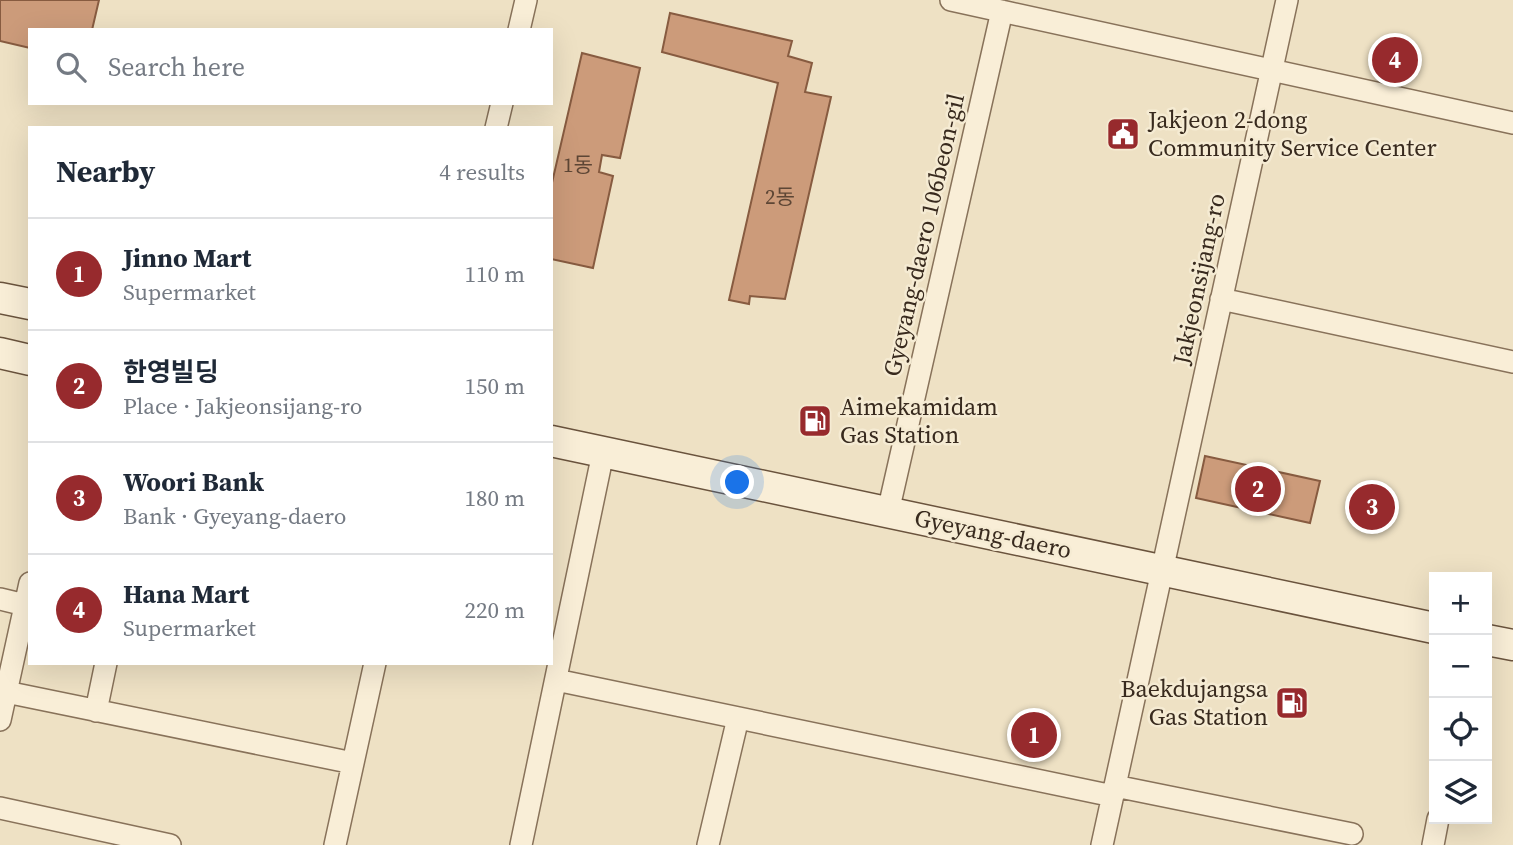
<!DOCTYPE html>
<html lang="en">
<head>
<meta charset="utf-8">
<style>
	body { margin:0; font-family:"Source Serif 4","Noto Sans KR",serif; background:#f6f6f7; color:#1f2937 }
	.controls { position:absolute; right:21px; bottom:21px; display:grid; overflow:hidden; border-radius:0px; box-shadow:0 7px 28px #0002 }
	.controls button { width:63px; height:63px; display:grid; place-items:center; padding:0; border:0; border-bottom:2px solid #e0e1e3; background:#fff; color:#1f2937; font:35px sans-serif }
	.you { position:absolute; left:738px; top:483px; width:24px; height:24px; margin:-18px; border:5px solid #fff; border-radius:50%; background:#1a73e8; box-shadow:0 0 0 10px #1a73e833 }
	.badge { display:grid; place-items:center; width:46px; height:46px; border-radius:50%; background:#972a2d; color:#fff; font-size:23px; font-weight:700 }
	.pin { position:absolute; translate:-50% -50%; border:4px solid #fff; box-shadow:0 2px 7px #0006 }
	.list { margin:0; padding:0; list-style:none }
	h2 { display:flex; justify-content:space-between; align-items:center; height:91px; margin:0; padding:0 28px; font-size:30px }
	h2 small { font-size:23px; font-weight:400; color:#747a83 }
	.list li { display:grid; grid-template-columns:46px 1fr auto; gap:21px; align-items:center; box-sizing:border-box; height:112px; padding:0 28px; border-top:2px solid #e0e1e3 }
	.list b { display:block; font-size:26px; white-space:nowrap }
	.list p { margin:0; font-size:23px; white-space:nowrap; color:#747a83 }
	.list em { font-size:23px; font-style:normal; color:#747a83 }
	.icon { flex:none; width:38px; height:38px; fill:none; stroke:currentColor; stroke-width:2; stroke-linecap:round; stroke-linejoin:round }
	.map { position:relative; flex:none; width:1513px; height:845px; overflow:hidden }
	.search { position:absolute; background:#fff; box-shadow:0 7px 28px #0002; left:28px; top:28px; width:525px; height:77px; display:flex; align-items:center; gap:18px; box-sizing:border-box; padding:0 24px; border-radius:0px; color:#747a83; font-size:26px }
	.panel { position:absolute; background:#fff; box-shadow:0 7px 28px #0002; left:28px; top:126px; width:525px; height:539px; border-radius:0px }
	.map>svg:first-child { display:block }
	.building { fill:#cc9b7a; stroke:#875b40; stroke-width:2 }
	.lines { fill:none; stroke-linecap:round; stroke-linejoin:round }
	.street-casing { stroke:#88725a; stroke-width:24 }
	.secondary-casing { stroke:#6a533d; stroke-width:33 }
	.street { stroke:#f9eed7; stroke-width:21 }
	.secondary { stroke:#f9eed7; stroke-width:30 }
	.labels { text-anchor:middle; stroke-width:5; stroke-linejoin:round; paint-order:stroke }
	.number-label { font-size:21px; fill:#5d4635 }
	.poi-label { font-size:24px; fill:#382a1e; stroke:#f5ebd3; text-anchor:start }
	.street-label { font-size:24px; fill:#382a1e; stroke:#f5ebd3 }
</style>
</head>
<body>
<div class="map">
<svg width="1513" height="845" viewBox="0 0 1513 845">
	<rect width="100%" height="100%" fill="#eee1c4"/>
	<path class="building" d="M0,0h99l-7,30h-62v18l-30,-7z
		M670,13l122,28 -4,15 24,7 -7,29 26,5 -46,202 -35,-3 -1,8 -20,-4 49,-217 -116,-31z
		M582,53l58,15 -20,90 -18,-3 -3,17 14,4 -20,92 -42,-9v-72z
		M1205,456l115,25 -10,42 -114,-25z"/>
	<g class="lines">
		<defs>
			<path id="street" d="M951,0l562,123
				M519,30l7,-30
				M496,128l6,-25
				M1221,299l292,63
				M888,512l114,-501
				M0,599l25,6
				M556,680l557,116
				M6,692l347,71
				M96,711l10,-48
				M0,720l30,-137
				M1115,786l237,48
				M0,808l170,37
				M335,845l40,-182
				M521,845l82,-392
				M708,845l30,-127
				M1102,845l185,-845
				M1433,845l5,-26"/>
			<path id="secondary" d="M0,298l30,6
				M0,353l30,7
				M551,441l883,187
				M1487,640l26,5"/>
		</defs>
		<use href="#street" class="street-casing"/>
		<use href="#secondary" class="secondary-casing"/>
		<use href="#street" class="street"/>
		<use href="#secondary" class="secondary"/>
	</g>
	<defs>
		<symbol id="civic-square" viewBox="-11 -11 22 22"><rect x="-9" y="-9" width="18" height="18" rx="4" fill="#972a2d" stroke="#f5ebd3"/><path d="M-.6-6.5H3V-4.5H.6V-3L4-1V1h2V6H-6V1h2V-1L-.6-3ZM-1.2 2.5V6h2.4V2.5Z" fill="#fff"/></symbol>
		<symbol id="fuel-square" viewBox="-11 -11 22 22"><rect x="-9" y="-9" width="18" height="18" rx="4" fill="#972a2d" stroke="#f5ebd3"/><path d="M-5.5-6h7V0h2V4h1.3V-2.5L3-4.5l.8-.8L6-3V5H2.5V1h-1V6h-7ZM-4.2-4.7v3.2H.2V-4.7Z" fill="#fff"/></symbol>
	</defs>
	<g fill-rule="evenodd">
		<use href="#civic-square" x="1104" y="115" width="38" height="38"/>
		<use href="#fuel-square" x="796" y="402" width="38" height="38"/>
		<use href="#fuel-square" x="1273" y="684" width="38" height="38"/>
	</g>
	<g class="labels">
		<g class="number-label">
			<text x="578" y="172">1동</text>
			<text x="780" y="204">2동</text>
		</g>
		<g class="poi-label">
			<text x="1148" y="128">Jakjeon 2-dong<tspan x="1148" dy="28">Community Service Center</tspan></text>
			<text x="840" y="415">Aimekamidam<tspan x="840" dy="28">Gas Station</tspan></text>
			<text x="1268" y="697" text-anchor="end">Baekdujangsa<tspan x="1268" dy="28">Gas Station</tspan></text>
		</g>
		<g class="street-label">
			<text transform="translate(924 235) rotate(-77)" y="8">Gyeyang-daero 106beon-gil</text>
			<text transform="translate(1199 279) rotate(-78)" y="8">Jakjeonsijang-ro</text>
			<text transform="translate(993 534) rotate(12)" y="8">Gyeyang-daero</text>
		</g>
	</g>
</svg>
<div class="controls">
<button>+</button>
<button>−</button>
<button><svg class="icon" aria-label="locate" viewBox="0 0 24 24"><circle cx="12" cy="12" r="6"/><path d="M12 2v4M12 18v4M2 12h4M18 12h4"/></svg></button>
<button><svg class="icon" aria-label="layers" viewBox="0 0 24 24"><path d="M12 4l9 5-9 5-9-5zM3 14l9 5 9-5"/></svg></button>
</div>
<div class="you"></div>
<div class="pin badge" style="left:1034px;top:735px">1</div>
<div class="pin badge" style="left:1258px;top:489px">2</div>
<div class="pin badge" style="left:1372px;top:507px">3</div>
<div class="pin badge" style="left:1395px;top:60px">4</div>
<div class="search"><svg class="icon" aria-label="search" viewBox="0 0 24 24"><circle cx="10" cy="10" r="6"/><path d="M15 15l6 6"/></svg>Search here</div>
<section class="panel">
<h2>Nearby<small>4 results</small></h2>
<ul class="list">
<li><span class="badge">1</span><div><b>Jinno Mart</b><p>Supermarket</p></div><em>110 m</em></li>
<li><span class="badge">2</span><div><b>한영빌딩</b><p>Place · Jakjeonsijang-ro</p></div><em>150 m</em></li>
<li><span class="badge">3</span><div><b>Woori Bank</b><p>Bank · Gyeyang-daero</p></div><em>180 m</em></li>
<li><span class="badge">4</span><div><b>Hana Mart</b><p>Supermarket</p></div><em>220 m</em></li>
</ul>
</section>
</div>
</body>
</html>
